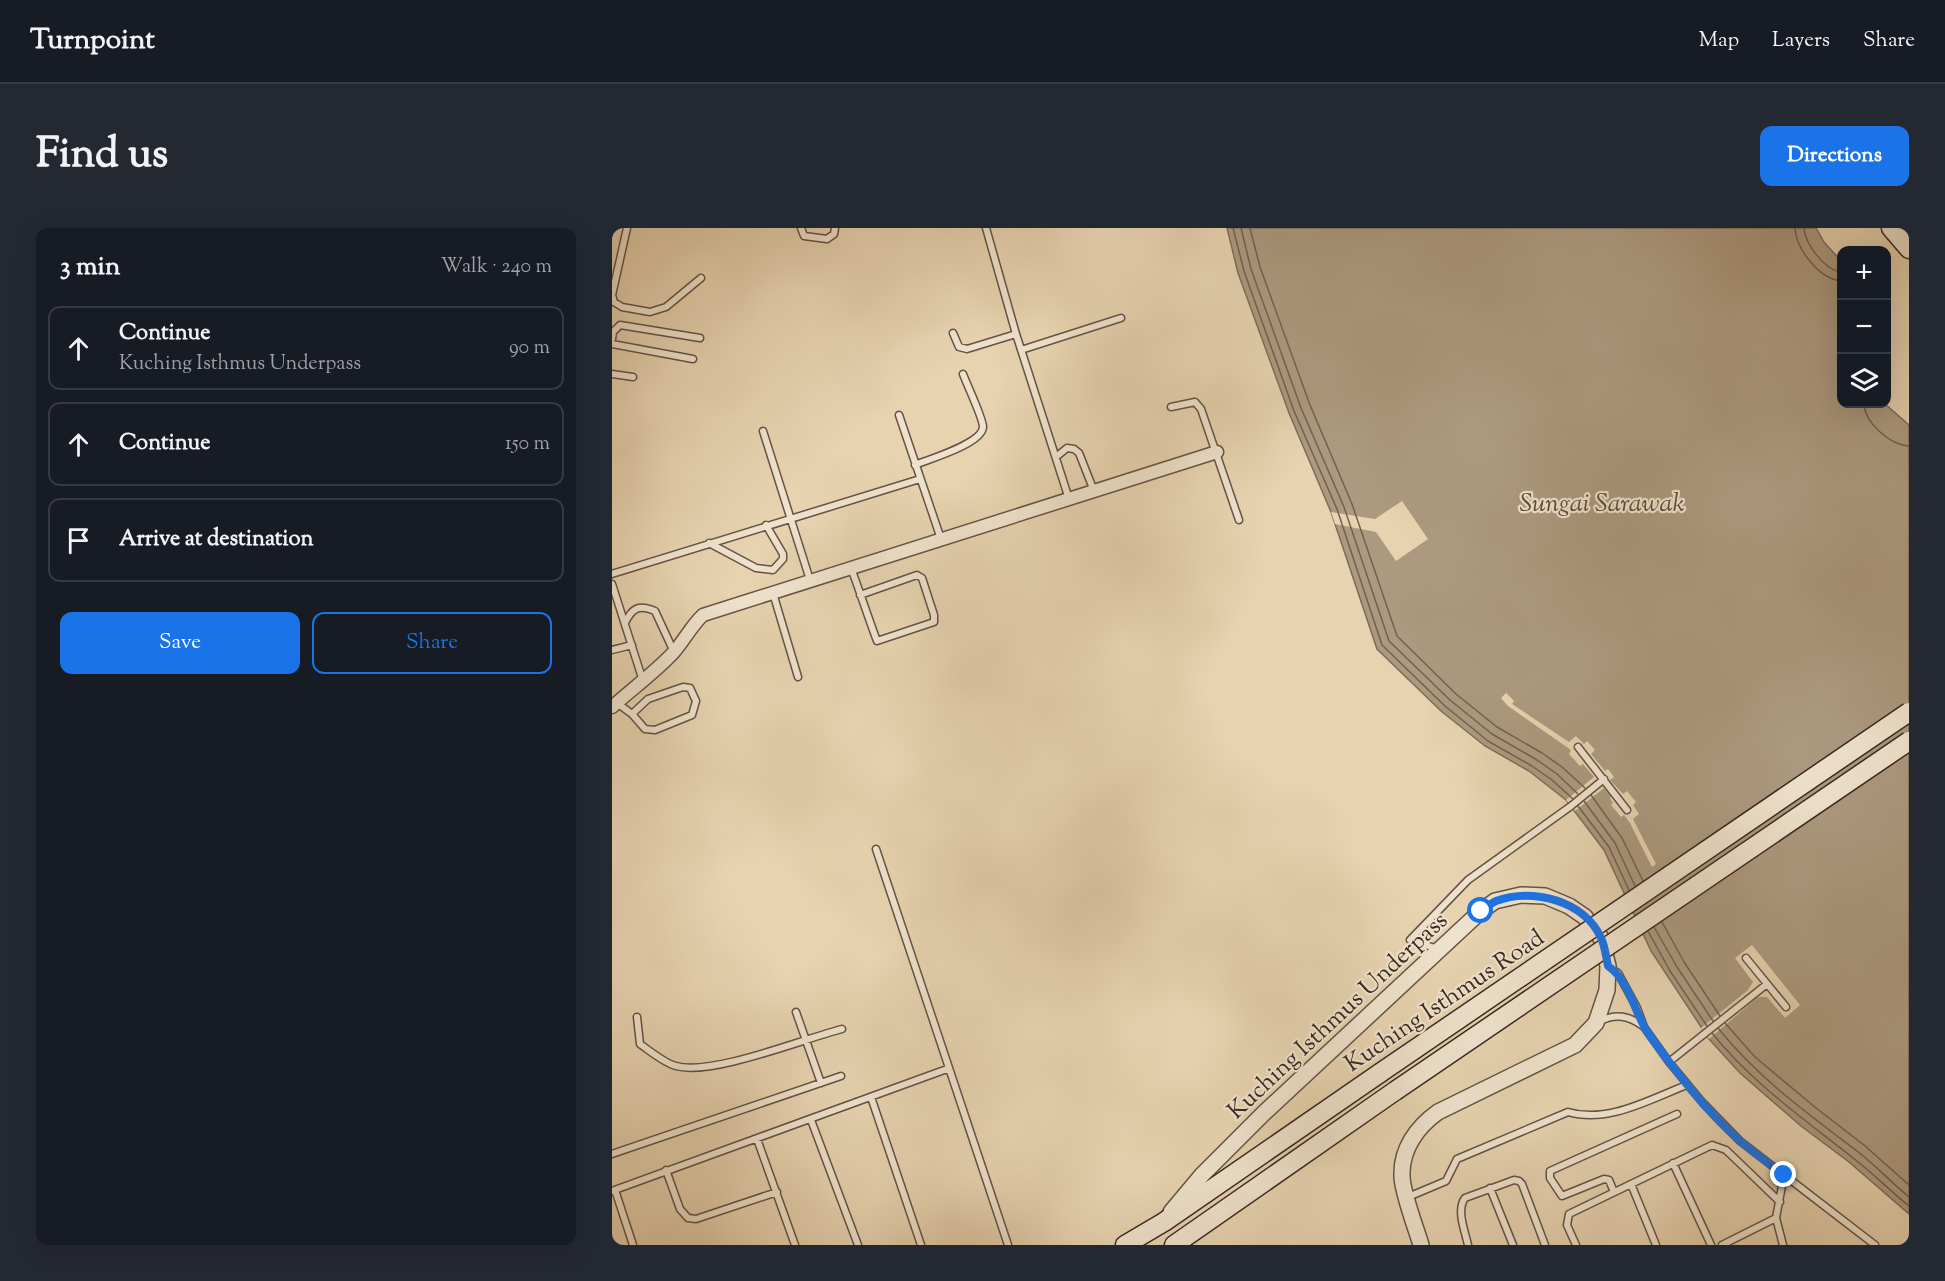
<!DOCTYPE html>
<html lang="en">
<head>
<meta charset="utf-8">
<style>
	body { margin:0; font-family:"Sorts Mill Goudy",serif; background:#242831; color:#f1f3f6 }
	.controls { position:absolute; right:18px; top:18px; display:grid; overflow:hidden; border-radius:12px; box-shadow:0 6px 24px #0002 }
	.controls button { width:54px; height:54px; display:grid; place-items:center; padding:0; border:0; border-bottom:2px solid #363941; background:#171b24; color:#f1f3f6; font:30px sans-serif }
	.stop { position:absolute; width:18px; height:18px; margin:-14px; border:4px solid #1a73e8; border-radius:50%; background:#fff }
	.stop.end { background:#1a73e8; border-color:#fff; box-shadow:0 2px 6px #0008 }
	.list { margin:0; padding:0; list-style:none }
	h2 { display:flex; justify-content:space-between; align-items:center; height:78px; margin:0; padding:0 24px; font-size:26px }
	h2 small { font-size:20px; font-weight:400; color:#9ea1a6 }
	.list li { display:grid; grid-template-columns:39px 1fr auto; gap:18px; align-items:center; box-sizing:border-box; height:84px; margin:0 12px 12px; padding:0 12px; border:2px solid #363941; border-radius:12px }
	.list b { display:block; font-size:22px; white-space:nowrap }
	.list p { margin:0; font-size:20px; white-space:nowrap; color:#9ea1a6 }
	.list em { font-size:20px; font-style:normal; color:#9ea1a6 }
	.actions { display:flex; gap:12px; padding:18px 24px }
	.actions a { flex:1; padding:14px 0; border:2px solid #1a73e8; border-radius:12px; text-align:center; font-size:21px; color:#1a73e8 }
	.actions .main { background:#1a73e8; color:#fff }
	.icon { flex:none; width:33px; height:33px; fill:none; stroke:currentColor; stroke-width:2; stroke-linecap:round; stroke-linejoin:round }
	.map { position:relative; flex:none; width:1297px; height:1017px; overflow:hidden; border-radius:12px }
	header { display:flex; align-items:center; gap:36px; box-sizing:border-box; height:84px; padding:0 30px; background:#171b24; border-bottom:2px solid #363941 }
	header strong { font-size:28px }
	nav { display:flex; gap:33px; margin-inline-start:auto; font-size:21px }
	.intro { display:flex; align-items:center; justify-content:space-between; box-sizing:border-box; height:144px; padding:0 36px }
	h1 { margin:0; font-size:42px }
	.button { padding:15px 27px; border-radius:12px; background:#1a73e8; color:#fff; font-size:21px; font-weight:700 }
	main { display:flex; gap:36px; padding:0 36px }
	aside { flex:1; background:#171b24; border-radius:12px; box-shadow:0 6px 24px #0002 }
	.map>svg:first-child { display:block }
	.water { fill:#ac997f; stroke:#7e6c59; stroke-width:1.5 }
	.pier { fill:#e7d3b0 }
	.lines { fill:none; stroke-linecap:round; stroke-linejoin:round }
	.shore { stroke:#726050; stroke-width:1.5 }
	.service-casing { stroke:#645345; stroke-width:9 }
	.minor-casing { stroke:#645345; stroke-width:15 }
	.tertiary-casing { stroke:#645345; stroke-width:18 }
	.secondary-casing { stroke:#392821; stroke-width:21 }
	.service { stroke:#efe2cc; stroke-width:6 }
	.minor { stroke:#efe2cc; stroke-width:12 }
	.tertiary { stroke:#efe2cc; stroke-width:15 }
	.secondary { stroke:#efe2cc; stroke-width:18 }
	.secondary-bridge-casing { stroke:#392821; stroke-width:21; stroke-linecap:butt }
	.secondary-bridge { stroke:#efe2cc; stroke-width:18 }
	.route { stroke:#1a73e8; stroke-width:8 }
	.labels { text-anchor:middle; stroke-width:4.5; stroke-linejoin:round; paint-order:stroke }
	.street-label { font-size:24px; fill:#392821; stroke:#efe2cc }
	.water-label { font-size:26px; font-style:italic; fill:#5c4a3d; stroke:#efe2cc }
</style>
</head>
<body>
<header>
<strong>Turnpoint</strong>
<nav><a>Map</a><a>Layers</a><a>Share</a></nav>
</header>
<div class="intro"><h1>Find us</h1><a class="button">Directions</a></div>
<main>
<aside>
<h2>3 min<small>Walk · 240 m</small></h2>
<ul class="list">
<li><svg class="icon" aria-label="ahead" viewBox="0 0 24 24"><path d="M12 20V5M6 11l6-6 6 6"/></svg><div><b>Continue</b><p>Kuching Isthmus Underpass</p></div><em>90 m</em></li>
<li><svg class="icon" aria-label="ahead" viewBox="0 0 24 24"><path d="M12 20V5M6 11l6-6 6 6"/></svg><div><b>Continue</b></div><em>150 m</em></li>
<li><svg class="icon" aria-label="arrive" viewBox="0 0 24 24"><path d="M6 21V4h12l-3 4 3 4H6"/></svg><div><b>Arrive at destination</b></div></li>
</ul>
<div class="actions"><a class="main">Save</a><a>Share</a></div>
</aside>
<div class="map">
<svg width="1297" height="1017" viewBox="0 0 1297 1017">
	<rect width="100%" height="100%" fill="#e7d3b0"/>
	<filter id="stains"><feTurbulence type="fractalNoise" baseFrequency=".00333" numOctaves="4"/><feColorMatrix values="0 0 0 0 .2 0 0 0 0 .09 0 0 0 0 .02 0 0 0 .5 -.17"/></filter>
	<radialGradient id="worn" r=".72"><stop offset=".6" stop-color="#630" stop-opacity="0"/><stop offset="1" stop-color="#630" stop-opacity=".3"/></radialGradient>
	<path class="water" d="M615,0h589l8,14 17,19 1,143h43l24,21v789l-60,-52 -48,-36 -61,-53 -31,-34 -58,-88 -47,-101 -38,-50 -37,-29 -44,-25 -44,-35 -64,-62 -46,-137 -42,-99 -51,-140z"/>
	<path class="pier" d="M790,273l26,38 -32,22 -20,-29 -41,-8 -4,-12 44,7z
		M894,465l8,8 -2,3 57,38 7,-6 8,8 3,-3 8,9 -4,4 14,17 3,-2 6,8 -4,3 13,14 4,-3 9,11 -3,3 6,9 -6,5 23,45 -4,3 -22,-44 -6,-8 -3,2 -10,-12 2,-2 -3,-5 1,-1 -7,-9 -29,23 -9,-11 28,-23 -11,-13 -3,2 -11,-12 2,-4 -63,-44 -7,-8z
		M1140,717l48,60 -15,13 -18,-21h-9l-49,42 -8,-11 47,-38 5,-8 -18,-24z"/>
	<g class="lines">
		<path class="shore" d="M621,0l11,43 50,140 43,98 45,136 63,61 43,35 44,25 20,14 21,19
			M629,0l10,41 50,139 43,99 45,134 61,59 42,34 45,26 20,14 21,20
			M638,0l10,39 50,138 42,99 45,132 59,58 41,33 45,26 20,14 23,21
			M1183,0c1,21 25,52 47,53
			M1192,0c1,16 21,43 38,44
			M1252,176c1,19 26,41 45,42
			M979,567l31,43 21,43
			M972,573l31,42 20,43
			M966,578l31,41 20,43
			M1050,694l22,40 36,54
			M1042,699l23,40 36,54
			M1036,703l22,40 37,55
			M1113,795l30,34 61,51 48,37 45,40
			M1106,800c39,49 90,86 139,123 18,14 34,31 52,46
			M1100,805c40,50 92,86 141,125 20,15 37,33 56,48"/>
		<defs>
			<path id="service" d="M15,0l-15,67 2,7 8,5 28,5 16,-5 35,-29
				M189,0l3,8 23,3 7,-5 1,-6
				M374,0l30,106 53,165
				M341,105l6,14 8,2 49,-15
				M0,111l1,-7 7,-7 80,13
				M0,116l81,15
				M409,122l100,-32
				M0,146l21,3
				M559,179l24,-5 6,7 38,111
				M287,187l42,124
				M151,203l47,149
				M444,229l11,-9 7,1 5,4 15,38
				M303,237c14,-6 67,-21 68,-38 0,-9 -16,-42 -20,-53
				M97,315l47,25 17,2 10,-11v-5l-17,-29
				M239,340c9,24 17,49 26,73l57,-19v-7l-12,-37 -5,-3 -57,20
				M0,346l308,-95
				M0,356l31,97
				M161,365l25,84
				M13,395c7,-15 14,-19 30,-12l19,41
				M0,422l20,-5
				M5,475l15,11 13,15 10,1 37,-15 4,-14 -6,-13 -7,-1 -35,12 -16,15
				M966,519l49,63
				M264,621c45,132 87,264 132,396
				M826,721l-28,-9 58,-60 103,-74 33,-27
				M1134,730l40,49
				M998,740l8,5 19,35 7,19 25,35 34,41 37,38 135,104
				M184,784l25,71
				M25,789l3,27c10,7 24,19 36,22 36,10 127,-27 166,-37
				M988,793c16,-8 29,-5 43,5
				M1057,834l98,-78
				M259,869l50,148
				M199,892l47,125
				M145,911l38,106
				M0,926l229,-78
				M1061,935l38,82
				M54,942l14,39 8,9 8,1 81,-27
				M1019,956l25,61
				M878,960l23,57
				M3,962l18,55
				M0,963l335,-122
				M1002,964l-5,-12 -5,-1 -42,17 -12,-18v-7l127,-57
				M796,969l38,-16 11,-22 111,-47c40,12 82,-13 119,-27
				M1164,990l7,27
				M856,1017c-3,-14 -12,-35 -3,-47l49,-18 5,1 3,3 23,61
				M964,1017l-9,-20 2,-11 143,-69 14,5 54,52
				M1110,1017l54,-27 8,-43"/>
			<path id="minor" d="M0,479c20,-18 42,-34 61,-54 11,-12 18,-27 30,-38l514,-163"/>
			<path id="tertiary" d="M559,984l31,-37 61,-61 218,-203 14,-10 26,-6 24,1 24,10 16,11 16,21 7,28 -1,24 -11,33 -21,22 -137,67c-21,15 -37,37 -36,64 0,16 14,52 19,69"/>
			<path id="secondary" d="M1279,0l18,21
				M513,1017l39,-23 216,-149
				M562,1017l221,-154"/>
		</defs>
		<use href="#service" class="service-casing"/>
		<use href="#minor" class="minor-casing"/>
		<use href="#tertiary" class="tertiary-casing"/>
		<use href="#secondary" class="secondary-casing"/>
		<use href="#service" class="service"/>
		<use href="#minor" class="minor"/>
		<use href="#tertiary" class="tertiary"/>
		<use href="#secondary" class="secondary"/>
		<defs>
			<path id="secondary-bridge" d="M768,845l529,-361
				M783,863l514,-350"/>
		</defs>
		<use href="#secondary-bridge" class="secondary-bridge-casing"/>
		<use href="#secondary-bridge" class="secondary-bridge"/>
	</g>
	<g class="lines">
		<path class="route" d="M869,683c5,-3 10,-8 15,-10 36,-14 89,0 105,37 4,8 5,19 7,28 23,16 26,48 42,70 27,37 56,75 90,105 14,12 30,23 44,34"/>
	</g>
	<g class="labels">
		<g class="street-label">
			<text transform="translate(832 772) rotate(-34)" y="8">Kuching Isthmus Road</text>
			<text transform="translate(725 787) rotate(-43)" y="8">Kuching Isthmus Underpass</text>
		</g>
		<g class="water-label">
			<text x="990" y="283">Sungai Sarawak</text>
		</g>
	</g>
	<rect width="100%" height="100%" filter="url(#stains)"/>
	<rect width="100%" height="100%" fill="url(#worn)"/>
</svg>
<div class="controls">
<button>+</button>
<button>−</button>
<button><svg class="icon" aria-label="layers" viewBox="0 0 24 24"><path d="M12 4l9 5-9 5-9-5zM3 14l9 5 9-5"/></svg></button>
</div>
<div class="stop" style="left:869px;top:683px"></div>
<div class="stop end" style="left:1172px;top:947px"></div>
</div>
</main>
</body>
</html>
